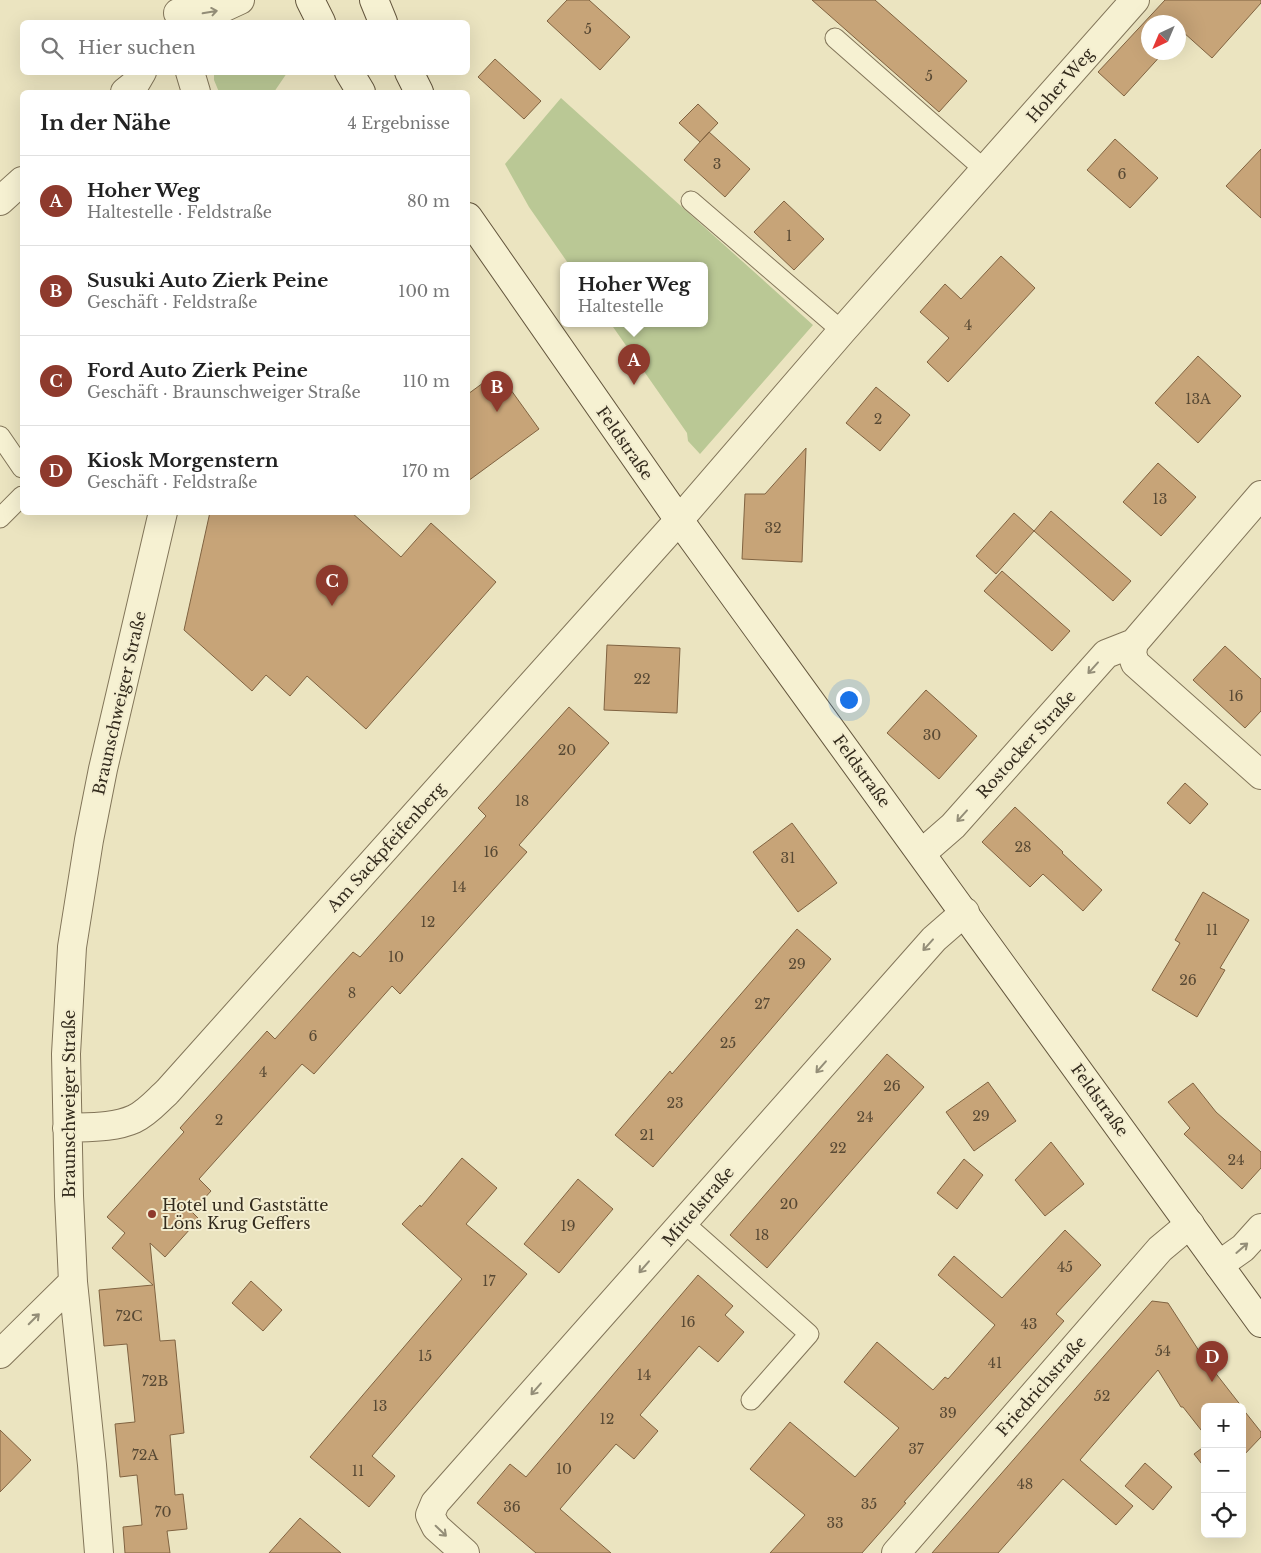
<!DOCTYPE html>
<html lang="de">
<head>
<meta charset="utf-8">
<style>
	body { margin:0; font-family:"Libre Baskerville",serif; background:#f2f2f2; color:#222 }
	.controls { position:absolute; right:15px; bottom:15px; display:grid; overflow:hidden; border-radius:8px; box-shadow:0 5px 20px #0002 }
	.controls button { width:45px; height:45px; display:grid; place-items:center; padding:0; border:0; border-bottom:1px solid #e0e0e0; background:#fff; color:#222; font:25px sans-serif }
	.compass { position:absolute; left:1141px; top:15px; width:45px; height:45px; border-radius:50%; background:#fff; box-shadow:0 5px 20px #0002; rotate:224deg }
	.you { position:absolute; left:848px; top:699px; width:18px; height:18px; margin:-12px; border:4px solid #fff; border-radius:50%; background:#1a73e8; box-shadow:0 0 0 8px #1a73e833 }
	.badge { display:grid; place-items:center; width:32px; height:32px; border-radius:50%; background:#8e3a2d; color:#fff; font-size:16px; font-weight:700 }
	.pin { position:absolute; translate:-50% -41px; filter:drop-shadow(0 1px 2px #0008) }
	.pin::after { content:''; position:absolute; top:26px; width:18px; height:15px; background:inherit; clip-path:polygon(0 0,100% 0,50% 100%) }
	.popup { position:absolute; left:560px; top:262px; width:148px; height:65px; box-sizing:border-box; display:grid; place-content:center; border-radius:8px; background:#fff; filter:drop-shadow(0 1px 4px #0005); font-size:16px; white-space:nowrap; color:#767676 }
	.popup b { font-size:19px; color:#222 }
	.popup::after { content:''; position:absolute; left:50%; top:100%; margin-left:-10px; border:10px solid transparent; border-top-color:#fff }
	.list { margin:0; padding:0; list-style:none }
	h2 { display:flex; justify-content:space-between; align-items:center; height:65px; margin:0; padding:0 20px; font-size:21px }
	h2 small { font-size:16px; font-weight:400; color:#767676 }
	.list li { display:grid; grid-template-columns:32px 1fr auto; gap:15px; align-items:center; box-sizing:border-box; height:90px; padding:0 20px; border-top:1px solid #e0e0e0 }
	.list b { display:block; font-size:19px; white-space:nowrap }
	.list p { margin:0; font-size:16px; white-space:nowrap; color:#767676 }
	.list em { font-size:16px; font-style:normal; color:#767676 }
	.icon { flex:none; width:28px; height:28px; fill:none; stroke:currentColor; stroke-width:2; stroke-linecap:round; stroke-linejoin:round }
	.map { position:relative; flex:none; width:1261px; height:1553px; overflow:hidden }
	.search { position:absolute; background:#fff; box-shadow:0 5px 20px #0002; left:20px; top:20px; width:450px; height:55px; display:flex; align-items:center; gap:12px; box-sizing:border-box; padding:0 18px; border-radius:8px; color:#767676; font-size:19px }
	.panel { position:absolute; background:#fff; box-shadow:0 5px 20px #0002; left:20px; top:90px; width:450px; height:425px; border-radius:8px }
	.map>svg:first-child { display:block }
	.green { fill:#bac895 }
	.building { fill:#c7a478; stroke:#806341 }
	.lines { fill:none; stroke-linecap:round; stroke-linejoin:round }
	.lane-casing { stroke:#827559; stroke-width:21 }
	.street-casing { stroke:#827559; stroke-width:30 }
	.secondary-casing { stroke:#64563d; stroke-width:30 }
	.lane { stroke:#f6f1d2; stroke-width:19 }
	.street { stroke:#f6f1d2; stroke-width:28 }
	.secondary { stroke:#f6f1d2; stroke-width:28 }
	.oneway { stroke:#948e78 }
	.poi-dot { fill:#8e3a2d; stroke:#f3edcf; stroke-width:2 }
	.labels { text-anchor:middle; stroke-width:4; stroke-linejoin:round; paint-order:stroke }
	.number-label { font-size:14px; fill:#584934 }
	.street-label { font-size:16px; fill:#332b1d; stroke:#f3edcf }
	.poi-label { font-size:16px; fill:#332b1d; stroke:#f3edcf; text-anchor:start }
</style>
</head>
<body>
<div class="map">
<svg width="1261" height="1553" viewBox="0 0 1261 1553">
	<rect width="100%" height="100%" fill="#ebe4c0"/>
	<path class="green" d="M214,73v-1l73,1 -13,19h-55l-5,-12z
		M561,98l252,227 -113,129 -12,-13 -1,-8 -76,-109h93v-58h-134l-41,-59 -24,-43z"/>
	<path class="building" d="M567,0h22l41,37 -30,33 -53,-49z
		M812,0h63l92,81 -28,31z
		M1165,0h96v3l-49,55 -29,-26 -5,5v-15h-30v30h16l-40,44 -26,-24z
		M495,59l46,42 -17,18 -46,-42z
		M698,104l20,19 -18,19 -21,-19z
		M709,132l41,37 -25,28 -41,-37z
		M1115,139l43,39 -28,30 -43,-38z
		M1261,149v69l-35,-32z
		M784,201l40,38 -30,31 -40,-38z
		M1001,256l34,32 -87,94 -21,-20 22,-24 -29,-26 25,-28 16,15z
		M1198,356l43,40 -43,47 -43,-40z
		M498,372l41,57 -71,52v-87z
		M876,387l34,28 -30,36 -34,-28z
		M806,448l-4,114 -60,-3 3,-65h20z
		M1158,463l38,34 -35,39 -38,-34z
		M1051,511l80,70 -18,20 -79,-70z
		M210,512h141l50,45 30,-34 65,59 -130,147 -59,-53 -17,20 -24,-21 -14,16 -68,-61z
		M1014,513l20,18 -38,43 -20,-18z
		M1002,571l68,60 -18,20 -68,-60z
		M607,645l73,3 -3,65 -73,-3z
		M1225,646l36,33v32l-16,17 -52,-48z
		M926,690l51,46 -38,43 -52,-46z
		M569,707l40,36 -90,102 8,7 -127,142 -8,-8 -78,88 -12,-10 -103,115 12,12 -19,21 7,7 -34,38 -15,-14 10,98 15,-1 9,93 -14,2 5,60 8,-1 4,35 -20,2 3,22h-45l-2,-26 19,-2 -5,-50 -17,2 -5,-53 20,-2 -8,-78 -23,2 -5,-56 54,-5 -41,-37 13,-15 -18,-16 77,-85 -4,-4 87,-97 8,8 78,-87 7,5 126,-141 -8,-8z
		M1185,783l23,21 -18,20 -23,-21z
		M1015,807l48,45 -1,1 40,37 -19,21 -40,-37 -13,13 -48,-45z
		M792,823l45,60 -39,29 -45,-60z
		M1203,892l46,28 -29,48 5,2 -28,47 -45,-27 28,-47 -5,-3z
		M797,929l34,30 -178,208 -38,-32 55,-64 2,3z
		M887,1054l37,33 -157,181 -37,-33z
		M988,1082l28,39 -42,30 -28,-39z
		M1193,1083l23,29 45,40v16l-19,21 -58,-55 6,-6 -22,-26z
		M1051,1142l33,42 -39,32 -30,-36z
		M462,1158l35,30 -31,36 61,50 -155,182 23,20 -26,31 -59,-50 152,-178 -60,-55 18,-19 1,2z
		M964,1159l19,16 -26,34 -20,-16z
		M578,1179l35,30 -54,64 -35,-29z
		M1065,1230l36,35 -45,49 8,7 -160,181 2,1 -44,50h-92l35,-38 -55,-46 40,-47 65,55 44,-49 -55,-46 33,-40 56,48 12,-13 3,2 47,-54 -57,-50 16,-19 48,42z
		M698,1275l35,31 -8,9 19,17 -26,30 -19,-16 -59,69 18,16 -24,28 -18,-15 -56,65 51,44h-75l-59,-50 33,-39 16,13z
		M251,1281l31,29 -19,21 -31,-28z
		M1152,1301l16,2 35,54 39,50h-37v28l-22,-28h-2l-23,-37 -78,90 53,46 -17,19 -53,-46 -65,74h-66z
		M1242,1408l19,24v5l-19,20z
		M0,1430l31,30 -31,32z
		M1205,1446v22l-11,-14z
		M1145,1463l27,24 -19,23 -28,-24z
		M300,1518l41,35h-72z"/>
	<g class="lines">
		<defs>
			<path id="lane" d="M835,38l150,132
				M691,201l151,130
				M0,436l22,32
				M0,518l22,-22
				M683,1222l126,112 -58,66"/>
			<path id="street" d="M178,13h34l28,-13
				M190,72l6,20
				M125,92l10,-8 7,-12
				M0,201l22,-20
				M1261,495l-127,148 -2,10 3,10 126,112
				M922,853l31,-27 153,-172 28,-11
				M67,1128c22,-1 47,0 67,-9 13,-6 23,-18 33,-27l512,-572 163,-189 293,-331
				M1219,1265l24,-17 18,-20
				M0,1354l73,-72
				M99,1553l-7,-88 -19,-183 -4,-86 -3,-142 6,-107 17,-107 14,-71 60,-257
				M465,1553l-29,-26 -6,-12 5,-12 499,-564 31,-27
				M896,1553l264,-304 30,-25"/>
			<path id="secondary" d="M310,0l11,22
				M374,0l9,22
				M349,72l12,20
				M409,72l10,20
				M468,217l211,303 582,803"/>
		</defs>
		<use href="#lane" class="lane-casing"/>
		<use href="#street" class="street-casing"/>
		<use href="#secondary" class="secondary-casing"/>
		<use href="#lane" class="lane"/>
		<use href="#street" class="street"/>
		<use href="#secondary" class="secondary"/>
	</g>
	<defs><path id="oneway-shaft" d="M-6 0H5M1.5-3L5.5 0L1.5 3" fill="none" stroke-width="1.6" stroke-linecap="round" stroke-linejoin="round" transform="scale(1.25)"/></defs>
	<g class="oneway">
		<use href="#oneway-shaft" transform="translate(210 12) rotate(-10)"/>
		<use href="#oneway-shaft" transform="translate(1093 668) rotate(132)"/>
		<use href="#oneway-shaft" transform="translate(962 816) rotate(132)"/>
		<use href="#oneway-shaft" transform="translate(928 945) rotate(132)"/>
		<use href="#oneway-shaft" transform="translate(821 1067) rotate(131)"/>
		<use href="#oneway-shaft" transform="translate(1242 1248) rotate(-41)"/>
		<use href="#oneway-shaft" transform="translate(644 1267) rotate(131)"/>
		<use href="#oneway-shaft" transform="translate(34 1319) rotate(-45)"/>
		<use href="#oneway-shaft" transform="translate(536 1389) rotate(131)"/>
		<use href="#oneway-shaft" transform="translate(441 1531) rotate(44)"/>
	</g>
	<circle class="poi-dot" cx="152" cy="1214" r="5"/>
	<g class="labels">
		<g class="number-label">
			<text x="588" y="34">5</text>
			<text x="929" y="81">5</text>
			<text x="717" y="169">3</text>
			<text x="1122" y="179">6</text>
			<text x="789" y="241">1</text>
			<text x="968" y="330">4</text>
			<text x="1198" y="404">13A</text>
			<text x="878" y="424">2</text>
			<text x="1160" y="504">13</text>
			<text x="773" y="533">32</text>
			<text x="642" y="684">22</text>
			<text x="1236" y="701">16</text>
			<text x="932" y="740">30</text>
			<text x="567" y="755">20</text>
			<text x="522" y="806">18</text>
			<text x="1023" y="852">28</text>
			<text x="491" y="857">16</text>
			<text x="788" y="863">31</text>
			<text x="459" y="892">14</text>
			<text x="428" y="927">12</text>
			<text x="1212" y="935">11</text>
			<text x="396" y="962">10</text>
			<text x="797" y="969">29</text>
			<text x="1188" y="985">26</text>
			<text x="352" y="998">8</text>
			<text x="762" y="1009">27</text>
			<text x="313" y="1041">6</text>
			<text x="728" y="1048">25</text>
			<text x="263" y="1077">4</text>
			<text x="892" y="1091">26</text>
			<text x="675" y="1108">23</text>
			<text x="981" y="1121">29</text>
			<text x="865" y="1122">24</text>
			<text x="219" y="1125">2</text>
			<text x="647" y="1140">21</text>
			<text x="838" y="1153">22</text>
			<text x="1236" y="1165">24</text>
			<text x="789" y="1209">20</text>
			<text x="568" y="1231">19</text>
			<text x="762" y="1240">18</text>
			<text x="1065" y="1272">45</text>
			<text x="489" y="1286">17</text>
			<text x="129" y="1321">72C</text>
			<text x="688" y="1327">16</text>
			<text x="1029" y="1329">43</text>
			<text x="1163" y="1356">54</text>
			<text x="425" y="1361">15</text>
			<text x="995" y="1368">41</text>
			<text x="644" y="1380">14</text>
			<text x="155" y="1386">72B</text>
			<text x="1102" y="1401">52</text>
			<text x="380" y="1411">13</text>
			<text x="948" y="1418">39</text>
			<text x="607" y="1424">12</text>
			<text x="916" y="1454">37</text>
			<text x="145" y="1460">72A</text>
			<text x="564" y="1474">10</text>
			<text x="358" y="1476">11</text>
			<text x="1025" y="1489">48</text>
			<text x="869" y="1509">35</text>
			<text x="512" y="1512">36</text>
			<text x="163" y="1517">70</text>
			<text x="835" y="1528">33</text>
		</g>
		<g class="street-label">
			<text transform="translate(1060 85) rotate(-49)" y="6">Hoher Weg</text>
			<text transform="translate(625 443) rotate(55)" y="6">Feldstraße</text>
			<text transform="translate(119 703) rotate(-77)" y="6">Braunschweiger Straße</text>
			<text transform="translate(1026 744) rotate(-48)" y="6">Rostocker Straße</text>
			<text transform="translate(862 771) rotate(54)" y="6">Feldstraße</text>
			<text transform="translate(386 847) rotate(-48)" y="6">Am Sackpfeifenberg</text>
			<text transform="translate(1100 1100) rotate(54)" y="6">Feldstraße</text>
			<text transform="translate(69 1104) rotate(-90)" y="6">Braunschweiger Straße</text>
			<text transform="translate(698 1206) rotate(-49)" y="6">Mittelstraße</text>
			<text transform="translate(1041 1386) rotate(-49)" y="6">Friedrichstraße</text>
		</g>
		<g class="poi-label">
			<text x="162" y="1211">Hotel und Gaststätte<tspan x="162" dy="18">Löns Krug Geffers</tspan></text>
		</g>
	</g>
</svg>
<div class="controls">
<button>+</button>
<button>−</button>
<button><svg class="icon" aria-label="locate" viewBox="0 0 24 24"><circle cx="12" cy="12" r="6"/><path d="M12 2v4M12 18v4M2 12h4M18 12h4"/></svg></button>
</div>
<svg class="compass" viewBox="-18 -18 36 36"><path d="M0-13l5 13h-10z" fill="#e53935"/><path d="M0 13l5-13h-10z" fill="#767676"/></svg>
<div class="you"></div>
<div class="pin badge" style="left:634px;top:385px">A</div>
<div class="popup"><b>Hoher Weg</b>Haltestelle</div>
<div class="pin badge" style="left:497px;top:412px">B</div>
<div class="pin badge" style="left:332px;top:606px">C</div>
<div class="pin badge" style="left:1212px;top:1382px">D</div>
<div class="search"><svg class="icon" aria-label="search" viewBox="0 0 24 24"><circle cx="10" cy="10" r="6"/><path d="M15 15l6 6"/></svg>Hier suchen</div>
<section class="panel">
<h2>In der Nähe<small>4 Ergebnisse</small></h2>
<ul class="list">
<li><span class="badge">A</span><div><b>Hoher Weg</b><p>Haltestelle · Feldstraße</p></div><em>80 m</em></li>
<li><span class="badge">B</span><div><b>Susuki Auto Zierk Peine</b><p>Geschäft · Feldstraße</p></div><em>100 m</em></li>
<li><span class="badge">C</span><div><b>Ford Auto Zierk Peine</b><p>Geschäft · Braunschweiger Straße</p></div><em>110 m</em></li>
<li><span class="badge">D</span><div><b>Kiosk Morgenstern</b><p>Geschäft · Feldstraße</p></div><em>170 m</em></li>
</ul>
</section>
</div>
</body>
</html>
